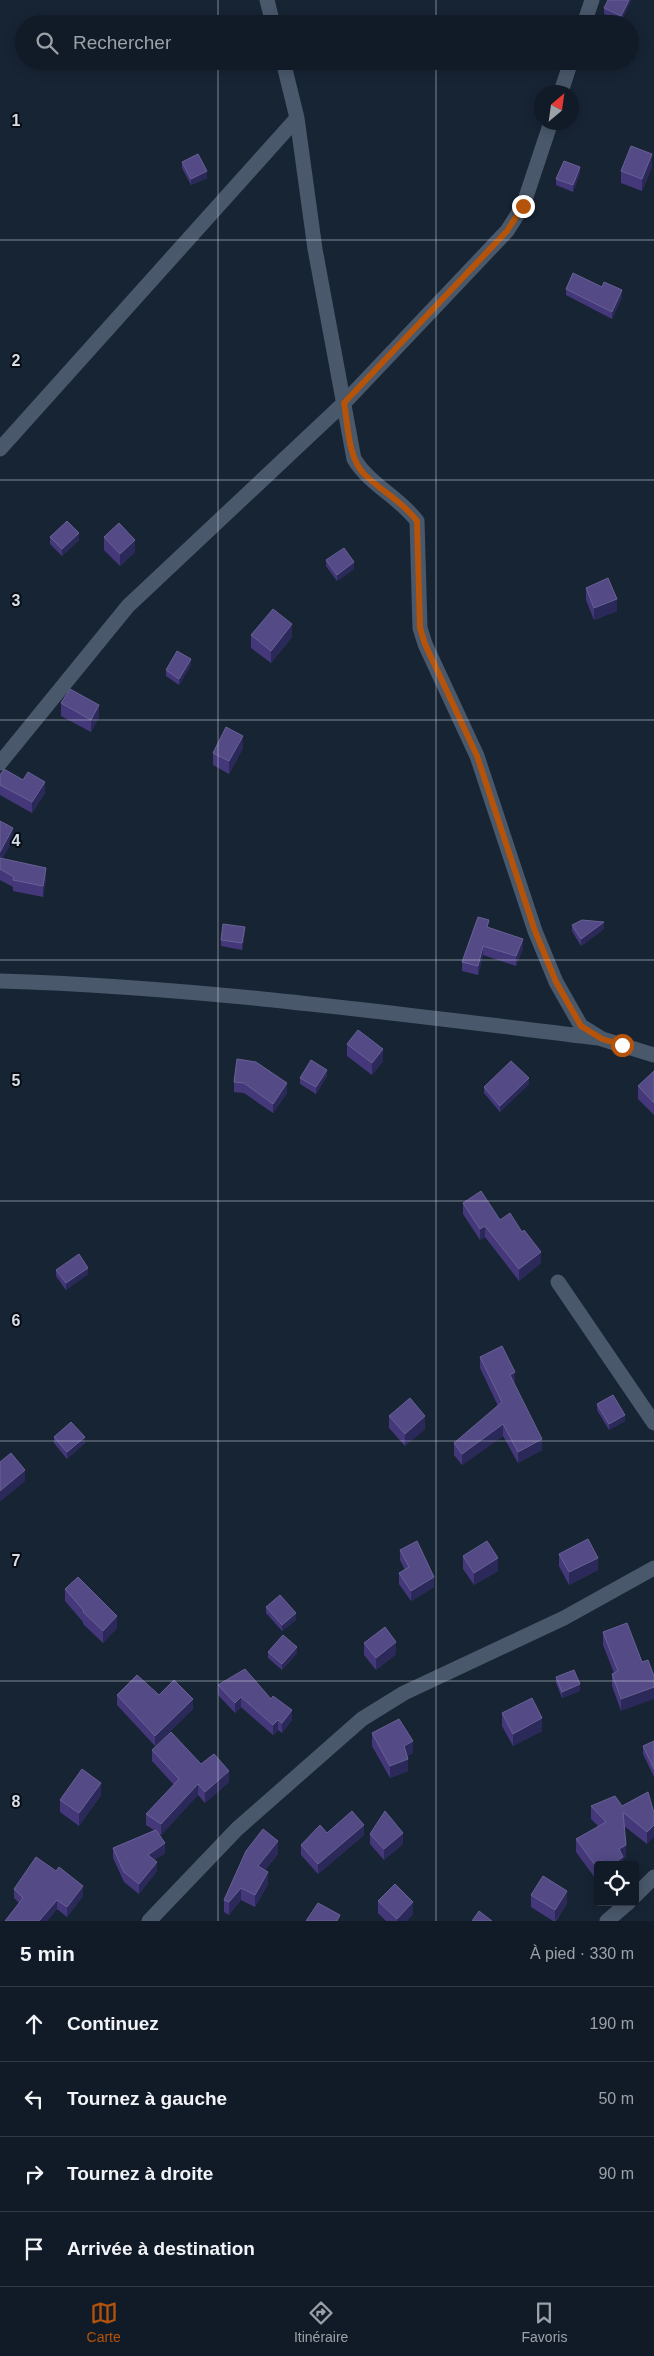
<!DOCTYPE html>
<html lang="fr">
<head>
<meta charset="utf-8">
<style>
	body { margin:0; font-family:Arial,sans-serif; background:#1e2833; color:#f1f3f6 }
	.controls { position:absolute; right:15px; bottom:15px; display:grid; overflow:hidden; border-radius:5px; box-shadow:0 2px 12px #0003 }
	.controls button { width:45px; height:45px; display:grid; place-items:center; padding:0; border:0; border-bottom:1px solid #303944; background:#111b27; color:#f1f3f6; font:25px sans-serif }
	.compass { position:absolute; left:534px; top:85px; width:45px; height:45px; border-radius:50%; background:#111b27; box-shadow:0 2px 12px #0003; rotate:29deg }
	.stop { position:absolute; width:15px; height:15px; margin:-11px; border:4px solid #b45309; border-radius:50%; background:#fff }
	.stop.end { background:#b45309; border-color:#fff; box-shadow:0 1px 5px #0008 }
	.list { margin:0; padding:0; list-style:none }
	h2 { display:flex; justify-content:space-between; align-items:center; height:65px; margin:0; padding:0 20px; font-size:21px }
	h2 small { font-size:16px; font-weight:400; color:#9ca1a7 }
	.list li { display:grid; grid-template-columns:32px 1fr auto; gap:15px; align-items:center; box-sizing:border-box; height:75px; padding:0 20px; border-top:1px solid #303944 }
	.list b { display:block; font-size:19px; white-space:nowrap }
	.list em { font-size:16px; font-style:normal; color:#9ca1a7 }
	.icon { flex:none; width:28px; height:28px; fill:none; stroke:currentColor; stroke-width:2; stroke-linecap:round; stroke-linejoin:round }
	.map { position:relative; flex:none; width:654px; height:1921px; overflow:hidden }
	.search { position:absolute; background:#111b27; box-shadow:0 2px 12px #0003; left:15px; right:15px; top:15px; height:55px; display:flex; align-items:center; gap:12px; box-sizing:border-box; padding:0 18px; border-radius:28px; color:#9ca1a7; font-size:19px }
	.sheet { height:365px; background:#111b27 }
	nav { display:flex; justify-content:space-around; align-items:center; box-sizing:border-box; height:70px; border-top:1px solid #303944; background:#111b27; font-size:14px; color:#9ca1a7 }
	nav a { display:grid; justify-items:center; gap:2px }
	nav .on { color:#b45309 }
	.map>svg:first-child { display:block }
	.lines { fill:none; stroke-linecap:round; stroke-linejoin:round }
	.minor { stroke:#49586b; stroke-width:15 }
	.wall { fill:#44387a }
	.shaded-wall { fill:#2b2959 }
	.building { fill:#544a86; stroke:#686195 }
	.route { stroke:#b45309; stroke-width:6 }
	.grid { fill:none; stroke:#d5dde8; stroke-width:1; stroke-opacity:0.55 }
	.grid-label { font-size:16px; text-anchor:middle; font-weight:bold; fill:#d5dde8; stroke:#080d14; stroke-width:4; stroke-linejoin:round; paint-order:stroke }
</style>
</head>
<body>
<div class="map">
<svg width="654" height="1921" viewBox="0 0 654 1921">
	<rect width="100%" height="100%" fill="#172434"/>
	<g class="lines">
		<path class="minor" d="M267,0l6,24
			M584,24l8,-24
			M283,61l14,57 18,131 39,210c16,26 45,38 63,62l3,107 5,16 52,112 58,175 21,51 25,44 21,13 52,16
			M561,92l10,-31
			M0,449l297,-331
			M0,763l128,-157 216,-203 163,-172 16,-25 28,-84
			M0,981c200,6 399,33 598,57
			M558,1282l96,141
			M635,1896l19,-19
			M149,1921l88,-92 125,-110 42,-26 160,-75 90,-50
			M607,1921l22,-19"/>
	</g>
	<path class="wall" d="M631,0l-10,22 -17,-8v-6z
		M182,162l25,16 -16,7 -9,-17z
		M652,167l-10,24 -21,-8v-12z
		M580,173l-7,19 -17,-7v-6z
		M566,289l56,8 -10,22 -46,-24z
		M50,537l29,3 -17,16 -12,-12z
		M104,537l31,15 -15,14 -16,-16z
		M326,560l28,9 -17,12 -11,-15z
		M586,588l31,23 -23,9 -8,-20z
		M251,635l41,2 -21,26 -20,-15z
		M191,665l-12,20 -13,-9v-6z
		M61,703l38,14 -8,15 -30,-16z
		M243,748l-14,26 -16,-9v-12z
		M0,775l45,18 -13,20 -32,-18z
		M0,821l13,18 -11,20 44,20 -3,18 -30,-6v-4l-13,-7z
		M572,925l32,4 -23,17 -9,-15z
		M489,927l34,21 -7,18 -33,-11 -5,20 -16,-4v-9z
		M245,933l-3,17 -21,-4v-6z
		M347,1044l36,17 -11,14 -25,-19z
		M654,1071v44l-16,-16v-13z
		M327,1076l-11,18 -16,-10v-6z
		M234,1082l53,1v10l-14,20 -29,-20 -10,-1z
		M529,1084l-29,28 -16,-19v-6z
		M463,1203l37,17 41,43 -22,18 -34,-44 -5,3 -17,-26z
		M56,1270l32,4 -22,16 -10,-14z
		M480,1357l35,27h-1l28,66 -24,13 -15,-27 -41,29 -8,-10v-12l44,-37 -18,-38z
		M597,1404l28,17 -16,9 -12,-20z
		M389,1416l36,13 -20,17 -16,-18z
		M54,1437l31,6 -18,16 -13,-16z
		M400,1550l34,37 -23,14 -12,-17v-11l6,-3 -5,-10z
		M559,1554l39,16 -29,15 -10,-19z
		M463,1556l35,15 -24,14 -11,-16z
		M65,1589l52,39 -14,15 -20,-19v-2l-18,-21z
		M266,1607l30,13 -14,11 -16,-18z
		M627,1623l-6,88 -9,-25v-12l2,-1 -11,-28v-13z
		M364,1643l32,11 -20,16 -12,-15z
		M268,1652l29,1 -15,17 -14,-12z
		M556,1677l24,14 -18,7 -6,-15z
		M218,1685l53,14 21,21 -10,13 -4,-3 -5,5 -32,-28 -6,6 -17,-18z
		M117,1695h42l34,14 -38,37 -38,-41z
		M502,1713l40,18 -29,15 -11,-20z
		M372,1733l41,20 -6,3 1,15 -18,7 -18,-32z
		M654,1741v36l-11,-23v-8z
		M152,1750l49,14 28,18 -24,21 -7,-8 -37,40 -3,-2 7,20 -11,7 3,11 -18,23 -15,-12 -11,-24v-10l41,-18 -8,-5v-11l28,-29 -22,-24z
		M648,1792l-1,52 -23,-18 2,31 -3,2v6h-25v10l-3,3 -19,-26v-13l23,-12 -8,-8v-13h31z
		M101,1795l-22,31 -19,-14v-12z
		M327,1833l37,2 -46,39 -17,-19v-10z
		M370,1834l33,10 -19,16 -14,-16z
		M278,1854l-13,16 3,14 -13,23 -14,-7 -12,15 -5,-3v-12z
		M14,1889l69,7 -16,21 -10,-8 -10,12h-42l14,-18 -5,-5z
		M531,1895l36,8 -11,18h-3l-22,-14z
		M378,1901l35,13 -6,7h-21l-8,-8z"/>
	<path class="shaded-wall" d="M629,0h2v1l-10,21v-6z
		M652,154v13l-10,24v-12z
		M580,167v6l-7,19v-7z
		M207,171v7l-16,7v-6z
		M622,290v7l-10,22v-7z
		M79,533v7l-17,16v-7z
		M135,540v12l-15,14v-12z
		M354,562v7l-17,12v-6z
		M617,599v12l-23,9v-12z
		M292,624v13l-21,26v-12z
		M191,659v6l-12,20v-6z
		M99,705v12l-8,15v-12z
		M243,736v12l-14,26v-13z
		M45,782v11l-13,20v-11z
		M13,828v11l-13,24v-11z
		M46,868v11l-3,18v-11z
		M604,922v7l-23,17v-7z
		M245,927v6l-3,17v-7z
		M523,939v9l-7,18v-10z
		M483,946v9l-5,20v-9z
		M383,1049v12l-11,14v-12z
		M327,1070v6l-11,18v-7z
		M529,1078v6l-29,28v-6z
		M287,1083v10l-14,20v-9z
		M485,1226v11l-5,3v-11z
		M541,1252v11l-22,18v-12z
		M88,1268v6l-22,16v-7z
		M515,1372v12l-5,3v-12z
		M625,1415v6l-16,9v-6z
		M425,1416v13l-20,17v-12z
		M503,1424v12l-41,29v-11z
		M85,1437v6l-18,16v-7z
		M542,1439v11l-24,13v-11z
		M25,1470v11l-25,21v-11z
		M498,1558v13l-24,14v-12z
		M598,1558v12l-29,15v-13z
		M434,1577v10l-23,14v-10z
		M296,1613v7l-14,11v-6z
		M117,1616v12l-14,15v-12z
		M396,1642v12l-20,16v-12z
		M297,1647v6l-15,17v-6z
		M580,1684v7l-18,7v-6z
		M654,1687v12l-33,12v-12z
		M241,1697v10l-6,6v-10z
		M193,1699v10l-38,37v-10z
		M292,1710v10l-10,13v-10z
		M542,1718v13l-29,15v-12z
		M278,1720v10l-5,5v-10z
		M413,1741v12l-9,5v-12z
		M408,1759v12l-18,7v-12z
		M229,1771v11l-24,21v-11z
		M101,1783v12l-22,31v-13z
		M198,1784v11l-37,40v-11z
		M364,1825v10l-46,39v-10z
		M654,1825v12l-7,7v-12z
		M403,1833v11l-19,16v-11z
		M278,1841v13l-20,24v-12z
		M165,1843v10l-17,11v-9z
		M626,1845v12l-3,2v6h-12l8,-16z
		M602,1860v5h-4v10l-3,3v-13z
		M157,1862v9l-18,23v-10z
		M268,1872v12l-13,23v-12z
		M83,1886v10l-16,21v-10z
		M241,1888v12l-12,15v-13z
		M567,1891v12l-12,18v-11z
		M57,1900v9l-10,12h-8z
		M413,1902v12l-6,7h-10v-2z"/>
	<path class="building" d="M608,0h21l-8,16 -17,-8z
		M631,146l21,8 -10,25 -21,-8z
		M198,154l9,17 -16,8 -9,-17z
		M564,161l16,6 -7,18 -17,-6z
		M573,273l29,14 2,-5 18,8 -10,22 -46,-23z
		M67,521l12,12 -17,16 -12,-12z
		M119,523l16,17 -15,14 -16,-17z
		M344,548l10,14 -17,13 -11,-15z
		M608,578l9,21 -23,9 -8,-20z
		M273,609l19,15 -21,27 -20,-16z
		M177,651l14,8 -12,20 -13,-9z
		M70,689l29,16 -8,15 -30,-17z
		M226,727l17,9 -14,25 -16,-8z
		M4,769l19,11 5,-8 17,10 -13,20 -32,-17v-10z
		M0,821l13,7 -13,24z
		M0,858l46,10 -3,18 -30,-6 1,-3 -14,-8z
		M478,917l11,3 -2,7 36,12 -7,17 -33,-10 -5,20 -16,-4z
		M582,920l22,2 -23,17 -9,-14z
		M223,924l22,3 -3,16 -21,-3z
		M358,1030l25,19 -11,14 -25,-19z
		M237,1059l19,3 31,21 -14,21 -29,-21 -10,-1z
		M311,1060l16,10 -11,17 -16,-9z
		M511,1061l18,17 -29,28 -16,-19z
		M654,1071v32l-16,-17z
		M481,1191l19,29 10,-7 12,19 2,-2 17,22 -22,17 -34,-43 -5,3 -17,-26z
		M79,1254l9,14 -22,15 -10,-13z
		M502,1346l13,26 -5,3 32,64 -24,13 -15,-28 -41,30 -8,-11 48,-41 -22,-45z
		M613,1395l12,20 -16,9 -12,-20z
		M410,1398l15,18 -20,18 -16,-18z
		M71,1422l14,15 -18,15 -13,-15z
		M11,1453l14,17 -25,21v-29z
		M588,1539l10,19 -29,14 -10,-18z
		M417,1541l17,36 -23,14 -12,-18 10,-6 -9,-17z
		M487,1541l11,17 -24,15 -11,-17z
		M78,1577l39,39 -14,15 -20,-19 1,-1 -19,-22z
		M280,1595l16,18 -14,12 -16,-18z
		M627,1623l15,39 6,-2 6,16v11l-33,12 -9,-25 6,-3 -15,-39z
		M385,1627l11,15 -20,16 -12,-15z
		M283,1635l14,12 -15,17 -14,-12z
		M245,1669l26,30 2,-3 19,14 -10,13 -4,-3 -5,5 -32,-28 -6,6 -17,-18z
		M574,1670l6,14 -18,8 -6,-15z
		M137,1675l22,20 15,-15 19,19 -38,37 -38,-41z
		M532,1698l10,20 -29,16 -11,-21z
		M399,1719l14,22 -9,5 4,13 -18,7 -18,-33z
		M171,1732l30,32 13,-10 15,17 -24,21 -7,-8 -37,40 -15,-10 33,-35 -27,-29z
		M654,1741v28l-11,-23z
		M82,1769l19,14 -22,30 -19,-13z
		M648,1792l6,21v12l-7,7 -24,-20 3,33 -7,4 4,8 -12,8h-4l-5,-5 -7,5 -19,-26 30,-17 -15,-16 24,-10 7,10z
		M352,1811l12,14 -46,39 -17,-19 19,-20 7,8z
		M385,1811l18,22 -19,16 -14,-15z
		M263,1829l15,12 -20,25 10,6 -13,23 -14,-7 -12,14 -5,-2 22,-49z
		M156,1830l9,13 -17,12 9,7 -18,22 -15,-12 -11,-24z
		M36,1857l20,14 3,-4 24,19 -16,21 -10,-7 -18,21h-34l18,-23 -9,-9z
		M543,1876l24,15 -12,19 -24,-15z
		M395,1884l18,18 -16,17 -19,-18z
		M318,1903l22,12 -3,6h-31z
		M479,1911l13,10h-20z"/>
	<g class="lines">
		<path class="route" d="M523,206l-16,25 -163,172c4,21 4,55 20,71 17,17 38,27 53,47l3,107 5,16 52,112 58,175 21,51 25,44 21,13 20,6"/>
	</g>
	<path class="grid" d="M218,0v24M436,0v24M218,61v1860M436,61v1860M0,240h654M0,480h654M0,720h654M0,960h654M0,1201h654M0,1441h654M0,1681h654"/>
	<g class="grid-label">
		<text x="16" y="126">1</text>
		<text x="16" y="366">2</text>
		<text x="16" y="606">3</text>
		<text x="16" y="846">4</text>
		<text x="16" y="1086">5</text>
		<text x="16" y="1326">6</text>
		<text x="16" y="1566">7</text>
		<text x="16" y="1807">8</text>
	</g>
</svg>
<div class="controls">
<button><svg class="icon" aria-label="locate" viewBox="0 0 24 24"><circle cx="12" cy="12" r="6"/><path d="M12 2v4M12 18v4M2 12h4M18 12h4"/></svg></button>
</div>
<svg class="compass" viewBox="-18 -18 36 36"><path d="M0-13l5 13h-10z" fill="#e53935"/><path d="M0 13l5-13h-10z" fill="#9ca1a7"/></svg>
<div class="stop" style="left:622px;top:1045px"></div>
<div class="stop end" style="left:523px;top:206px"></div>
<div class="search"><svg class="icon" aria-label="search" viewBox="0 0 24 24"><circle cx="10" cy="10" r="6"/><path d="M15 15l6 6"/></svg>Rechercher</div>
</div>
<section class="sheet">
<h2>5 min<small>À pied · 330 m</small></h2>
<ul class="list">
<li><svg class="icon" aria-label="ahead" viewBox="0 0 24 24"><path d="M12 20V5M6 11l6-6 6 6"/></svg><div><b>Continuez</b></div><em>190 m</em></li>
<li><svg class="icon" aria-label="left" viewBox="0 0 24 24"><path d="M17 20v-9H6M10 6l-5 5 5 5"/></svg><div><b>Tournez à gauche</b></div><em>50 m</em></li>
<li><svg class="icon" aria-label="right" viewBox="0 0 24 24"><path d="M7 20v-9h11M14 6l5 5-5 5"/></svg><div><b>Tournez à droite</b></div><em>90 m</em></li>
<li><svg class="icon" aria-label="arrive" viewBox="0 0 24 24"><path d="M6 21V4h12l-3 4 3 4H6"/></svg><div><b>Arrivée à destination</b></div></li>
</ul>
</section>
<nav>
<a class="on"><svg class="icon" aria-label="map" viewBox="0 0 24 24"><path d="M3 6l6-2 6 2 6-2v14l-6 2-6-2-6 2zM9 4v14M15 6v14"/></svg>Carte</a>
<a><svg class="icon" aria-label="directions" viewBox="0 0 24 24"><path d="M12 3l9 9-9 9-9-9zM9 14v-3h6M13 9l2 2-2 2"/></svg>Itinéraire</a>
<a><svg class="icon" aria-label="saved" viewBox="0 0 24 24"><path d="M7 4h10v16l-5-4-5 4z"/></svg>Favoris</a>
</nav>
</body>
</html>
